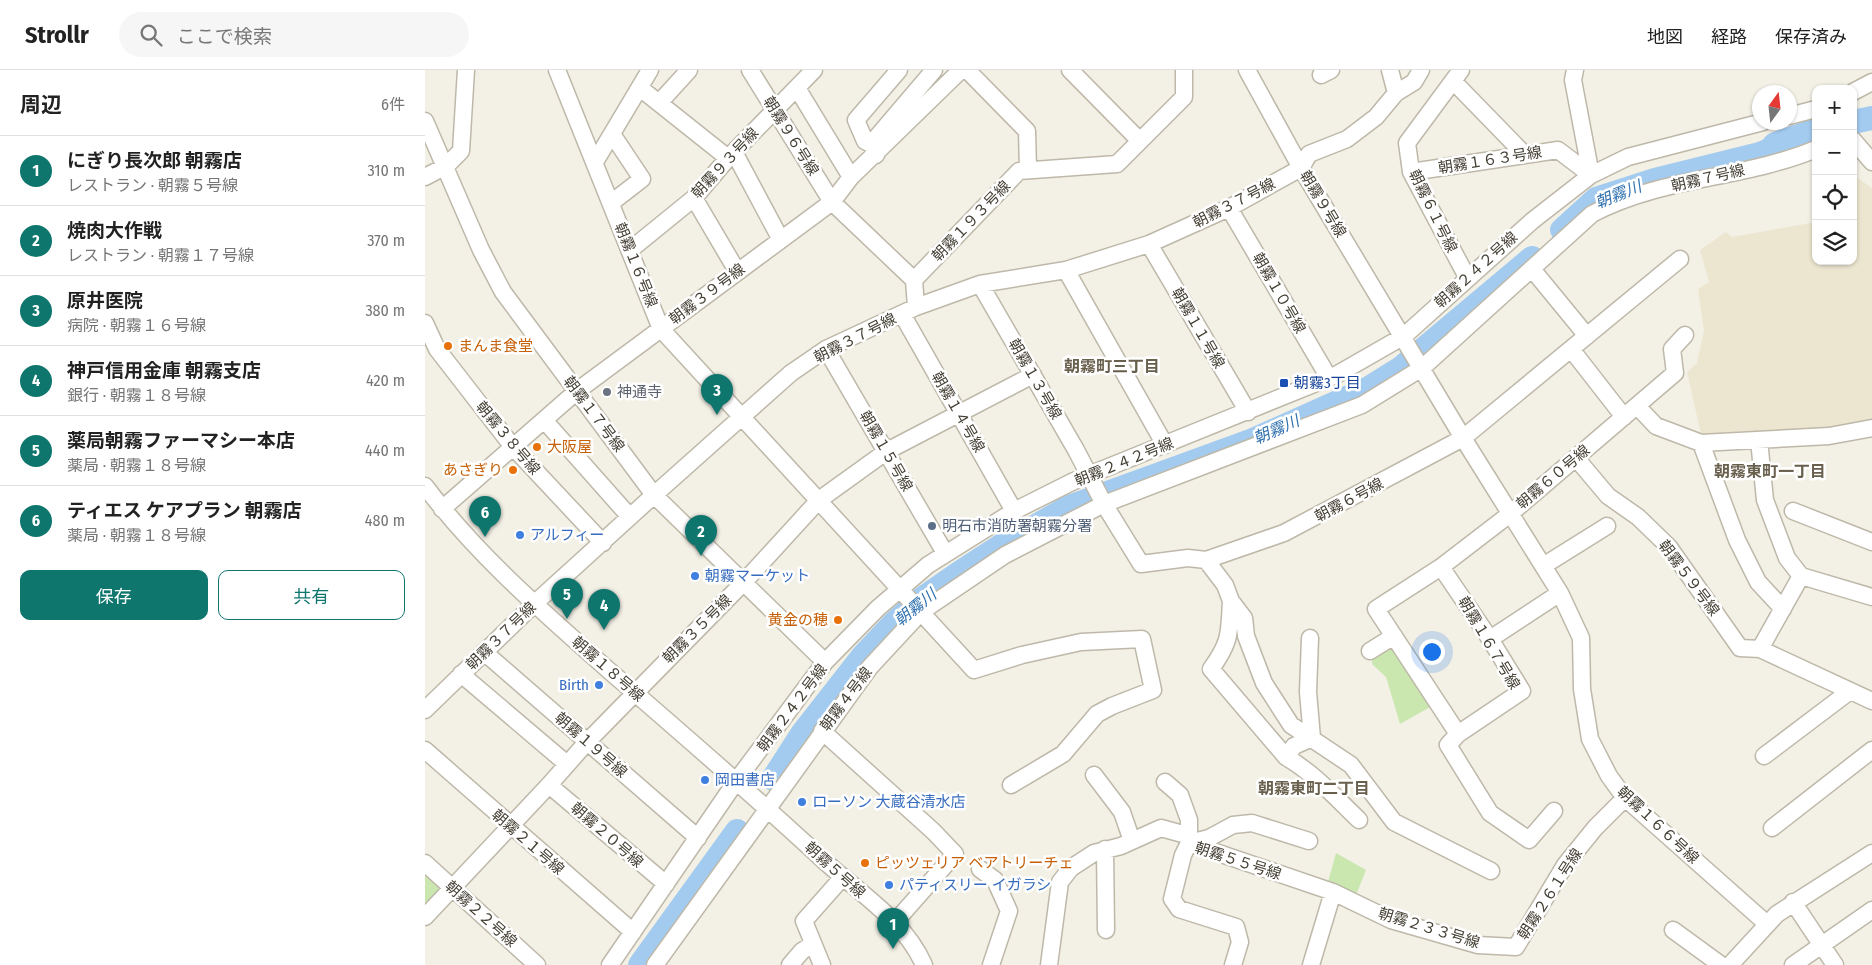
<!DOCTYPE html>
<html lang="ja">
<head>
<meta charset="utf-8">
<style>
	body { margin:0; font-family:"Fira Sans Condensed","Noto Sans JP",sans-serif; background:#f6f6f6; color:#222 }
	.controls { position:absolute; right:15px; top:15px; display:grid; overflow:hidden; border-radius:10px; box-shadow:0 1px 4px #0004 }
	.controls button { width:45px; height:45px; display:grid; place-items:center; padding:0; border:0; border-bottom:1px solid #e0e0e0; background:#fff; color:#222; font:25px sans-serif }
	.compass { position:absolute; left:1327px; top:15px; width:45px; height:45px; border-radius:50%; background:#fff; box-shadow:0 1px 4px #0004; rotate:15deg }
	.you { position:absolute; left:1006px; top:581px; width:18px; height:18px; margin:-12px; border:4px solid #fff; border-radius:50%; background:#1a73e8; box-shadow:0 0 0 8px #1a73e833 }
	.badge { display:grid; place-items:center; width:32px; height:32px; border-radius:50%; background:#0f766e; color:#fff; font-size:16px; font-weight:700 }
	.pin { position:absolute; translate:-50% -41px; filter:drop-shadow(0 1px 2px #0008) }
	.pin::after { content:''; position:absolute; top:26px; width:18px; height:15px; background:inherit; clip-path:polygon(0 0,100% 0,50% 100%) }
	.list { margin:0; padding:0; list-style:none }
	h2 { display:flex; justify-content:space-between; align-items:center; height:65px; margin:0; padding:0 20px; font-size:21px }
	h2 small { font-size:16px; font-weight:400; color:#767676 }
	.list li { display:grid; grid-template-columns:32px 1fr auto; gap:15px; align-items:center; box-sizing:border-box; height:70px; padding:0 20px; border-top:1px solid #e0e0e0 }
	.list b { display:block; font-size:19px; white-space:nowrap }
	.list p { margin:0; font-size:16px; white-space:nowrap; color:#767676 }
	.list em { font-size:16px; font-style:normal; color:#767676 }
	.actions { display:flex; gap:10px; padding:15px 20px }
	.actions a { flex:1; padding:11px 0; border:1px solid #0f766e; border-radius:10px; text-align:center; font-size:18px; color:#0f766e }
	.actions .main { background:#0f766e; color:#fff }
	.icon { flex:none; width:28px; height:28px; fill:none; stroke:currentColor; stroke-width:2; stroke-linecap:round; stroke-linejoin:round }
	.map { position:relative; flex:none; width:1447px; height:895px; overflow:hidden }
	header { display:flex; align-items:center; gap:30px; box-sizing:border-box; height:70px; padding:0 25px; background:#fff; border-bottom:1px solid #e0e0e0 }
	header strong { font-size:24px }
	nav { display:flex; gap:28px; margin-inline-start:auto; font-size:18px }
	.search { width:350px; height:45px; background:#f6f6f6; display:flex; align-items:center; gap:12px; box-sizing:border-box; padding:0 18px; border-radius:28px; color:#767676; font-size:19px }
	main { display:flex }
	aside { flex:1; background:#fff }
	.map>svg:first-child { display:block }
	.education { fill:#ece6d0 }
	.green { fill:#cae7af }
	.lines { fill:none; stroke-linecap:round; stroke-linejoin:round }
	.river { stroke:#a3cbef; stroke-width:24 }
	.minor-casing { stroke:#beb8a9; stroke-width:19 }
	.minor { stroke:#fff; stroke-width:16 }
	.food-dot { fill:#e8710a; stroke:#fff; stroke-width:2 }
	.transit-dot { fill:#1a4fb4; stroke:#fff; stroke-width:2 }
	.worship-dot { fill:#6b7280; stroke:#fff; stroke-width:2 }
	.service-dot { fill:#5c6f8a; stroke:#fff; stroke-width:2 }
	.shop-dot { fill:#3f7fe0; stroke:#fff; stroke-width:2 }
	.labels { text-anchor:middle; stroke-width:5; stroke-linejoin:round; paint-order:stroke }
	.street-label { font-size:15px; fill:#454035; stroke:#fff }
	.food-label { font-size:15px; fill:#c56008; stroke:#fff; text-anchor:start }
	.transit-label { font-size:15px; fill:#164399; stroke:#fff; text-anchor:start }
	.worship-label { font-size:15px; fill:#5b616d; stroke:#fff; text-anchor:start }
	.service-label { font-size:15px; fill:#4e5e75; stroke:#fff; text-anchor:start }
	.shop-label { font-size:15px; fill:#366cbe; stroke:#fff; text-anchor:start }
	.water-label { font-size:16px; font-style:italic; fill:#3071af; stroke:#fff }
	.neighbourhood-label { font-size:16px; font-weight:bold; fill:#685f4d; stroke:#fff }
</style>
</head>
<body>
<header>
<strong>Strollr</strong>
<div class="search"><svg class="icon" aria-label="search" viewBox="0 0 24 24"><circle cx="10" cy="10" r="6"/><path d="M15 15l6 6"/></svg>ここで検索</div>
<nav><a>地図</a><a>経路</a><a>保存済み</a></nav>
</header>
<main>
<aside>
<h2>周辺<small>6件</small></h2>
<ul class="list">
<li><span class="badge">1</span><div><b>にぎり長次郎 朝霧店</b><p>レストラン · 朝霧５号線</p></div><em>310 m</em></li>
<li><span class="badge">2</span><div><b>焼肉大作戦</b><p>レストラン · 朝霧１７号線</p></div><em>370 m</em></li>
<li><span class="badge">3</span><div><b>原井医院</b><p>病院 · 朝霧１６号線</p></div><em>380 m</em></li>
<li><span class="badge">4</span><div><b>神戸信用金庫 朝霧支店</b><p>銀行 · 朝霧１８号線</p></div><em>420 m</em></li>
<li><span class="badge">5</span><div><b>薬局朝霧ファーマシー本店</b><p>薬局 · 朝霧１８号線</p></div><em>440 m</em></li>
<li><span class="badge">6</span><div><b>ティエス ケアプラン 朝霧店</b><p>薬局 · 朝霧１８号線</p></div><em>480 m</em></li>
</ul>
<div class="actions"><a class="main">保存</a><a>共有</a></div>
</aside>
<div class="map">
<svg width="1447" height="895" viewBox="0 0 1447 895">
	<rect width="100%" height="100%" fill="#f3f0e6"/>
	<path class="education" d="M1428,105l19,13v236l-109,11 -9,-4 -53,3 -14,-62 10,-9 7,-32 -6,-42 11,-7 -9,-32 26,-18 6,5 84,-15v39h37z"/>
	<path class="green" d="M966,574l41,62 -32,18 -14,-47 -14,-13v-7z
		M911,783l30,17 -10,25 -28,-13z
		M0,802l16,13v5l-16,18z"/>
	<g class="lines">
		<path class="river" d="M1428,52l19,-4
			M1137,160l34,-31 59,-19 105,-26 10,-4 5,-6 41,-14
			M348,709l29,-45 61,-78 31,-33 26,-23 39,-27 40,-26 70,-40 184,-67 116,-52 32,-20 131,-110
			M215,895l97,-134"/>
		<defs>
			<path id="minor" d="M132,0l104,259 313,341 48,-15 59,-13 61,-3 11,51 -41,16 -15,8 -34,40 -52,31
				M325,0l82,132 82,78
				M542,0l60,61 1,39
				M645,0l70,71
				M822,0l54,98 162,270 97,155 21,45 1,51 8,50 19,37 16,22 142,126
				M1036,0l-54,73 4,29 56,105
				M1150,0l-2,10 18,95
				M896,5l10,-5
				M1028,11l72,74
				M215,18l88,70
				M372,18l54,89
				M1428,22l19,-10
				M971,23l18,-11 7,-12
				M234,33l30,-33
				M1364,46l27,-7
				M0,51l56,129 22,42 151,203 171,167
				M1428,70l19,22
				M446,74l-6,-3 -9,-21 43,-50
				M309,82l47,88
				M451,85l-5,-11 63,-74
				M170,92l55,-92
				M986,102l147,-22 33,25
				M0,107l21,-11 15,-15 5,-81
				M269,128l43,73
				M186,133l31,-24 -30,-45
				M804,138l100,170
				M724,174l99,168
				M205,180l64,-52 34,-40 86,-88
				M1107,199l55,67
				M641,200l99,175
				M555,214l96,166 28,54 37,60 47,-6 18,2 78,-27 179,-95 217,-179
				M491,237l-2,-27 105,-109 98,-7 67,-67v-27
				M477,244l112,197
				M0,253l12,26 76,98 90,96
				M401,279l119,204
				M1146,279l53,68
				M1212,336l19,20 45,17 128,-7 43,-8
				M119,350l86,97
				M1334,370l6,60 22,58 14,18 71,21
				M1276,373l36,97 21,42 25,27
				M1151,388l32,38 30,21 31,30 71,101 20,1 112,52
				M0,416c51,68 117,125 180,181 73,63 145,125 215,190 36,34 84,62 104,108
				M17,439l135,-118 255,-189 19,-25 110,-107
				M1368,441l79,31
				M781,490l19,25 6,16 13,17 2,18 18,47 27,42 60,40 43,57 97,49
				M1118,496l64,-40
				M1016,497l49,72 32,52 -64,43 -82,-125 65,-42 69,-53 165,-141 -3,-24 13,-14
				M806,531c-2,33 0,40 -20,68l75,88 8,-11 18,-8 -4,-46 2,-54
				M1065,569l70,-46
				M1335,579l41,-73
				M945,581l24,-15
				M59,582l214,186
				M36,604l106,90
				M0,640l109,-106 120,-109 137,-122 35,-24 90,-42 64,-23 86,-14 83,-26 80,-36 72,-40 8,-14 38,-15 29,-22 20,-24 -6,-23
				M397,661l111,100 22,23 -60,68
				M1033,664l-10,11 42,68 39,27 25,-29
				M0,680l208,182
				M1339,686l86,-65
				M861,687c29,17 49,40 73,63
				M669,705l28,37 10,29
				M740,712l15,13 9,25v23l20,-5 24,-13 19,-2 57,18
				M124,715l117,99
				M1347,758l100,-78
				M680,779l1,81
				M0,793l112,102
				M555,799l15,11 14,31 -18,54
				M1368,832l42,63
				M0,847l124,-132 38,-43 157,-160 75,-82 68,-49 146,-76
				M1248,860l48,35
				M185,895l127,-185 88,-118 53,-54 50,-43 86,-54 60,-30 262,-106 68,-39 128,-115 59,-46 37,-18 135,-35
				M230,895l215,-298 51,-55 84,-57 99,-51 258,-99 60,-37 170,-154c69,-37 152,-35 224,-65
				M365,895l12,-14 11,-7
				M397,895l-18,-44 38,-43
				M624,895l11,-83 11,-14 23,-15 27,-7 40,-18 29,8
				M808,895l7,-23 -4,-15 -57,-18 -7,-10 11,-44 6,-12 144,49
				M886,895l22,-73 58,28 87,25 38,2 49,-82 30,-37 30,-30
				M1305,895l47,-51 95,-61
				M1368,895l79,-55"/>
		</defs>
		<use href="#minor" class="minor-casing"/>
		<use href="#minor" class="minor"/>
	</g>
	<g class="food-dot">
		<circle cx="23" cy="276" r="5"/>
		<circle cx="112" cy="377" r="5"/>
		<circle cx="88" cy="400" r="5"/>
		<circle cx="413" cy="550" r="5"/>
		<circle cx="440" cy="793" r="5"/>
	</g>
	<rect class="transit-dot" x="854" y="308" width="10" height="10" rx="2.5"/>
	<circle class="worship-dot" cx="182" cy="322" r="5"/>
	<circle class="service-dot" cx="507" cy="456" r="5"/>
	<g class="shop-dot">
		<circle cx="95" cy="465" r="5"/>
		<circle cx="270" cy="506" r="5"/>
		<circle cx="174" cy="615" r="5"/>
		<circle cx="280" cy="710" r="5"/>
		<circle cx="377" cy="732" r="5"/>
		<circle cx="464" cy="815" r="5"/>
	</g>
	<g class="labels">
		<g class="street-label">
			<text transform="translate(366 66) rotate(58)" y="5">朝霧９６号線</text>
			<text transform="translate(1065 90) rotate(-9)" y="5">朝霧１６３号線</text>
			<text transform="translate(300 93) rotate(-47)" y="5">朝霧９３号線</text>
			<text transform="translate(1283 108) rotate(-13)" y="5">朝霧７号線</text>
			<text transform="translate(809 133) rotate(-27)" y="5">朝霧３７号線</text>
			<text transform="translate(898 134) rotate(59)" y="5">朝霧９号線</text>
			<text transform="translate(1008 141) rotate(64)" y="5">朝霧６１号線</text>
			<text transform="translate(546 151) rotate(-46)" y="5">朝霧１９３号線</text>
			<text transform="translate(211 195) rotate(68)" y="5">朝霧１６号線</text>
			<text transform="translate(1051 200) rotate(-42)" y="5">朝霧２４２号線</text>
			<text transform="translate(854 223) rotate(60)" y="5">朝霧１０号線</text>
			<text transform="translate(282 224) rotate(-37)" y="5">朝霧３９号線</text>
			<text transform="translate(773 258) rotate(60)" y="5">朝霧１１号線</text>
			<text transform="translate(430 268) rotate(-27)" y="5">朝霧３７号線</text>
			<text transform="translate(610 309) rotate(60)" y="5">朝霧１３号線</text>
			<text transform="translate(533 342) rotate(60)" y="5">朝霧１４号線</text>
			<text transform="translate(169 344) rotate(53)" y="5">朝霧１７号線</text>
			<text transform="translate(83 368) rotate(50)" y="5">朝霧３８号線</text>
			<text transform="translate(461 381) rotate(60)" y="5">朝霧１５号線</text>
			<text transform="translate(699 392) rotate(-22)" y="5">朝霧２４２号線</text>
			<text transform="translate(1128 407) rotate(-40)" y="5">朝霧６０号線</text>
			<text transform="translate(924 430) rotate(-28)" y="5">朝霧６号線</text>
			<text transform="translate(1264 508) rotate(53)" y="5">朝霧５９号線</text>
			<text transform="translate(272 559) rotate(-45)" y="5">朝霧３５号線</text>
			<text transform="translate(76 566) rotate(-44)" y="5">朝霧３７号線</text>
			<text transform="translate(1064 573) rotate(59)" y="5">朝霧１６７号線</text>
			<text transform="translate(183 599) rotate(41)" y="5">朝霧１８号線</text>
			<text transform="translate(421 629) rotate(-53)" y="5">朝霧４号線</text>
			<text transform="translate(367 638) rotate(-53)" y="5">朝霧２４２号線</text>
			<text transform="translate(166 675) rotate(41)" y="5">朝霧１９号線</text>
			<text transform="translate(1233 755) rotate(43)" y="5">朝霧１６６号線</text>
			<text transform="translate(182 765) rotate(41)" y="5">朝霧２０号線</text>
			<text transform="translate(103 772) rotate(41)" y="5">朝霧２１号線</text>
			<text transform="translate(813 791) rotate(18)" y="5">朝霧５５号線</text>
			<text transform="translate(410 800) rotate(42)" y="5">朝霧５号線</text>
			<text transform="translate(1125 824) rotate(-57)" y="5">朝霧２６１号線</text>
			<text transform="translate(56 844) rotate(42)" y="5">朝霧２２号線</text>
			<text transform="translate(1004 858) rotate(17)" y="5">朝霧２３３号線</text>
		</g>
		<g class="food-label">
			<text x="33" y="281">まんま食堂</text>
			<text x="122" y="382">大阪屋</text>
			<text x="78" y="405" text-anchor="end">あさぎり</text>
			<text x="403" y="555" text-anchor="end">黄金の穂</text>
			<text x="450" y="798">ピッツェリア ベアトリーチェ</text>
		</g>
		<g class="transit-label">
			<text x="869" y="318">朝霧3丁目</text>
		</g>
		<g class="worship-label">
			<text x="192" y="327">神通寺</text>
		</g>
		<g class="service-label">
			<text x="517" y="461">明石市消防署朝霧分署</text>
		</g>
		<g class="shop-label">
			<text x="105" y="470">アルフィー</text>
			<text x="280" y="511">朝霧マーケット</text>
			<text x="164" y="620" text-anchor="end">Birth</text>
			<text x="290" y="715">岡田書店</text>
			<text x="387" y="737">ローソン 大蔵谷清水店</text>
			<text x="474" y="820">パティスリー イガラシ</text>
		</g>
		<g class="water-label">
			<text transform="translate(1193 124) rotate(-22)" y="6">朝霧川</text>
			<text transform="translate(851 359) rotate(-24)" y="6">朝霧川</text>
			<text transform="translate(490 537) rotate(-39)" y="6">朝霧川</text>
		</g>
		<g class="neighbourhood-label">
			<text x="687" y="302">朝霧町三丁目</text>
			<text x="1345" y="407">朝霧東町一丁目</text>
			<text x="889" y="724">朝霧東町二丁目</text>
		</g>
	</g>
</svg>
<div class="controls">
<button>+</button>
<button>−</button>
<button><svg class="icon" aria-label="locate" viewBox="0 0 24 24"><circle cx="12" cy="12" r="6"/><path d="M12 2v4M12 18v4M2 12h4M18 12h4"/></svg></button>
<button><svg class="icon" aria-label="layers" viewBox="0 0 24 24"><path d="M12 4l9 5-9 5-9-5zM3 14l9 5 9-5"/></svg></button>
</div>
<svg class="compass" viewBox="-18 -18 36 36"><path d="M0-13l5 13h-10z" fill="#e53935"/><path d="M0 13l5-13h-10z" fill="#767676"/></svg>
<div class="you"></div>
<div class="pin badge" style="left:468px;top:879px">1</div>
<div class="pin badge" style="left:276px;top:486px">2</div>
<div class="pin badge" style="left:292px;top:345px">3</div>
<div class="pin badge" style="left:179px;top:560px">4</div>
<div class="pin badge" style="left:142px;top:549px">5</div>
<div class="pin badge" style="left:60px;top:467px">6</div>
</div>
</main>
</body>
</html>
